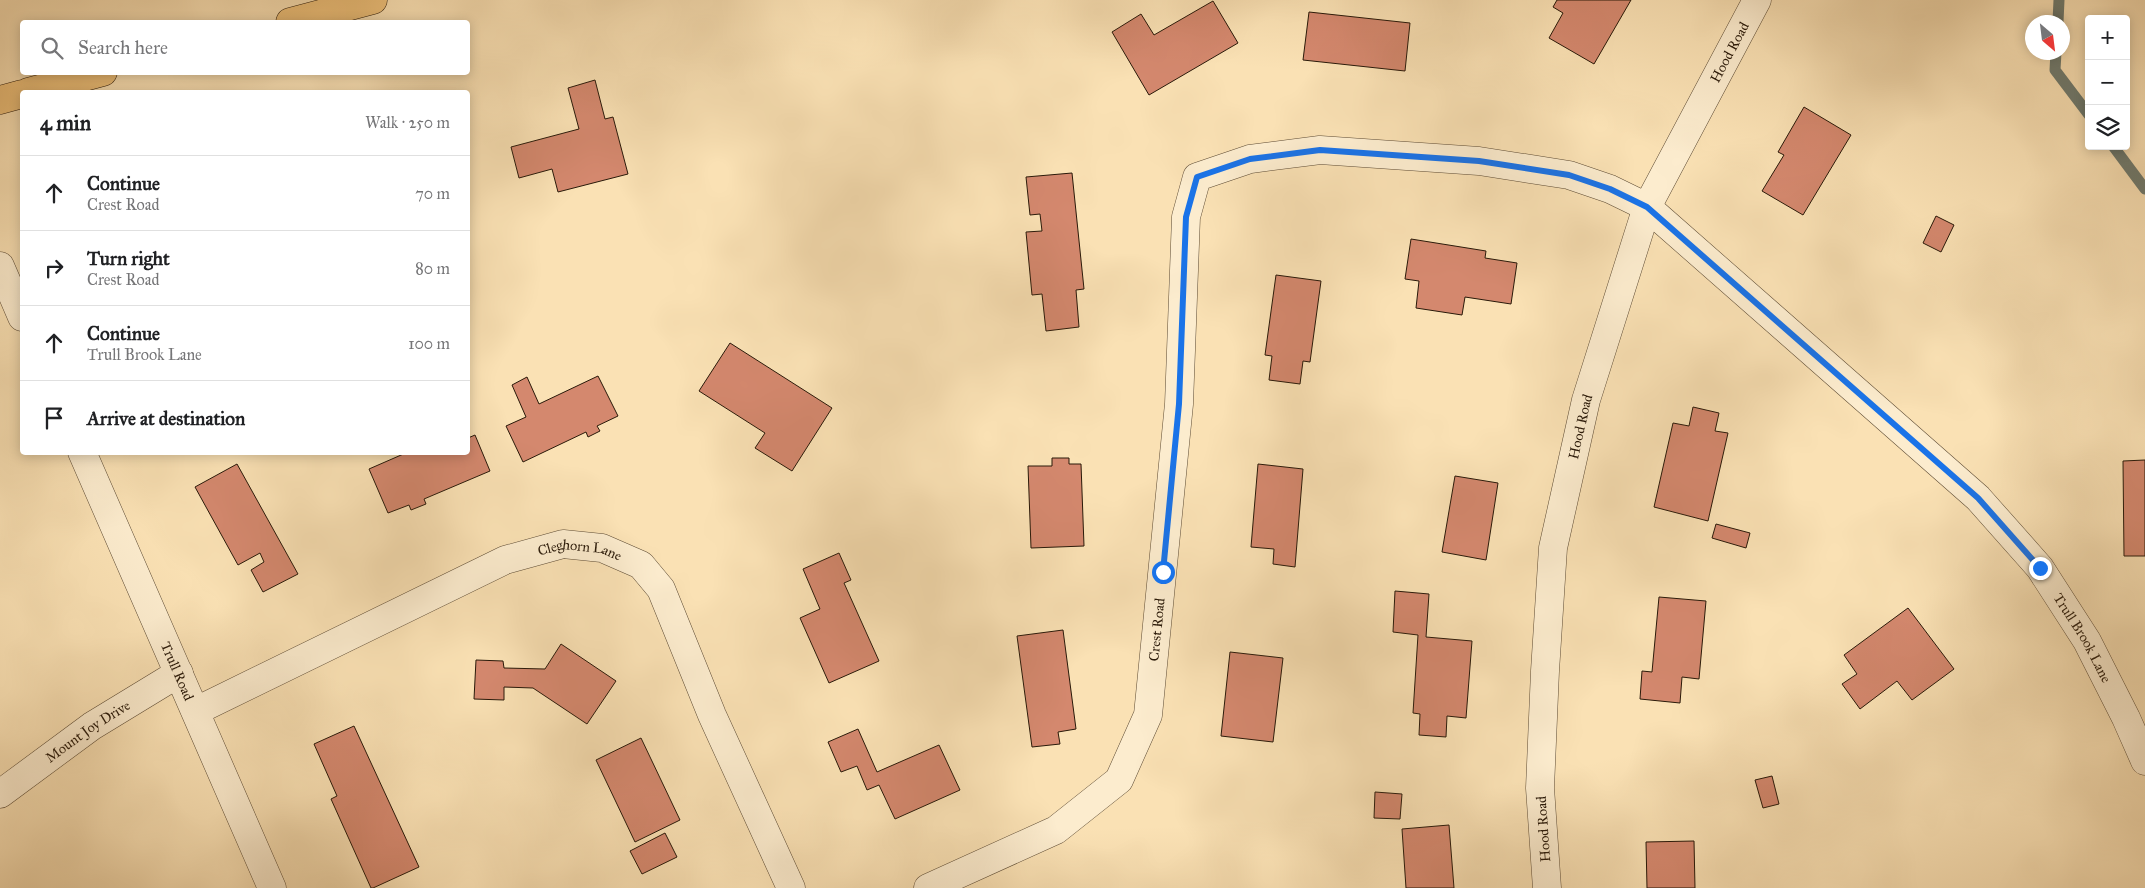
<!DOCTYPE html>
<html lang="en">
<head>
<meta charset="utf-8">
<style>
	body { margin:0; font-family:"IM FELL Great Primer",serif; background:#f6f6f6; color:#202124 }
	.controls { position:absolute; right:15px; top:15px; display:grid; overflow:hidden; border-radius:5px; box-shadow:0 2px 12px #0003 }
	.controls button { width:45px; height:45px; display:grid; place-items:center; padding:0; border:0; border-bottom:1px solid #e0e0e0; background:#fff; color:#202124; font:25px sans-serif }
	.compass { position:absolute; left:2025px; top:15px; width:45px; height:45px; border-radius:50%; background:#fff; box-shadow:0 2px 12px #0003; rotate:152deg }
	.stop { position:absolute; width:15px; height:15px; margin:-11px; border:4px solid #1a73e8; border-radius:50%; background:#fff }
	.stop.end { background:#1a73e8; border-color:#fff; box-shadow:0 1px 5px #0008 }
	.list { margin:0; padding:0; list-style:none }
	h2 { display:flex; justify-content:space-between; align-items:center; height:65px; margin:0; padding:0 20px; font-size:21px }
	h2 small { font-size:16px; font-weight:400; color:#757577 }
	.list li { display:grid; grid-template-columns:32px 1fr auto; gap:15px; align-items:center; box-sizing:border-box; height:75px; padding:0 20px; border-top:1px solid #e0e0e0 }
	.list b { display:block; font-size:19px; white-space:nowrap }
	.list p { margin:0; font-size:16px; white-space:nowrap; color:#757577 }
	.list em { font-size:16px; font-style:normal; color:#757577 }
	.icon { flex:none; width:28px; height:28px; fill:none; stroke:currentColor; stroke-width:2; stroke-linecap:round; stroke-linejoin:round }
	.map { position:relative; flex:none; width:2145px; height:888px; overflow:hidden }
	.search { position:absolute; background:#fff; box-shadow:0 2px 12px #0003; left:20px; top:20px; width:450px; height:55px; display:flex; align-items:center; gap:12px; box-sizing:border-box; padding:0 18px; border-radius:5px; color:#757577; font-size:19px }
	.panel { position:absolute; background:#fff; box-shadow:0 2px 12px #0003; left:20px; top:90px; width:450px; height:365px; border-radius:5px }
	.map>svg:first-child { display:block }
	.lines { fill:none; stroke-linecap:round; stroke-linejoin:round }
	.stream { stroke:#707b6f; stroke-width:11 }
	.building { fill:#d4886e; stroke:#291909 }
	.minor-casing { stroke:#5d4b34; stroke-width:29 }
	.major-casing { stroke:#291909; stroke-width:29 }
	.minor { stroke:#fcecce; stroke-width:28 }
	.major { stroke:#edc07a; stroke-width:28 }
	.route { stroke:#1a73e8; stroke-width:6 }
	.labels { text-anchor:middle; stroke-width:4; stroke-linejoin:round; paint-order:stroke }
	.street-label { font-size:14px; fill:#291909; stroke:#fcecce }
</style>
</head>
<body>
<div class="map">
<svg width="2145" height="888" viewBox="0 0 2145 888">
	<rect width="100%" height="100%" fill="#fae1b4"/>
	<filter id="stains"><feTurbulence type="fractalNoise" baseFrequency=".004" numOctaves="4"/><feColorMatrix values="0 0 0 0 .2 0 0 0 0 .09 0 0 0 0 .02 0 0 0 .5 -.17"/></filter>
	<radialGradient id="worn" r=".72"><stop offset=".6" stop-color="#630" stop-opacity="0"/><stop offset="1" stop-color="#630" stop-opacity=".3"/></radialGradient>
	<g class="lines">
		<path class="stream" d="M2058,22l1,-22
			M2056,52l-1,18 34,45
			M2113,146l32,43"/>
	</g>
	<path class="building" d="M1557,0h74l-37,64 -45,-26 14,-25 -10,-6z
		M1213,1l25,42 -89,52 -37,-63 29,-18 13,21z
		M1309,12l101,11 -5,48 -102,-11z
		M595,80l10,39 8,-2 15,57 -70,18 -6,-23 -33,9 -8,-31 68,-18 -11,-41z
		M1804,107l47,28 -48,80 -41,-24 22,-36 -6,-3z
		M1072,173l12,116 -8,1 3,37 -33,4 -4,-37 -10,1 -6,-63 16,-1 -2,-17 -10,1 -4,-38z
		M1936,216l18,9 -13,27 -18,-9z
		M1411,239l75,12 -1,7 32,5 -6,41 -46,-7 -3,18 -46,-7 3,-27 -14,-2z
		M1276,275l45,6 -11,81 -7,-1 -3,23 -31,-4 3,-24 -7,-1z
		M730,343l102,65 -40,63 -37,-23 10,-15 -66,-42z
		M598,376l20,40 -21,10 3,5 -12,6 -2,-5 -63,30 -17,-36 20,-9 -14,-32 15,-8 12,27z
		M1693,407l26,6 -4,18 13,2 -20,88 -54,-14 19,-84 16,3z
		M475,435l15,36 -66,28 2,5 -15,6 -2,-5 -21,8 -19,-44 39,-17h60v-14z
		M1052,458h17v6h12l3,82 -53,2 -3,-82h24z
		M2145,460v96h-21l-1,-95z
		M237,464l61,110 -35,18 -12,-22 13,-8 -4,-9 -22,12 -43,-78z
		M1258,464l45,5 -8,98 -22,-3 1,-15 -23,-2z
		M1455,476l43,7 -12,77 -44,-8z
		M1716,524l34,9 -4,15 -34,-10z
		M839,553l12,27 -7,3 35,78 -50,22 -29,-65 20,-9 -17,-40z
		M1395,591l34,3 -3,43 46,4 -6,77 -19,-2 -1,21 -27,-2 1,-21 -7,-1 5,-78 -25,-3z
		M1659,597l47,4 -7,78 -17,-2 -2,26 -40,-4 2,-28 10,1z
		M1908,608l46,61 -42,31 -15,-19 -37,28 -18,-25 15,-10 -13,-19z
		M1063,630l13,99 -18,3 2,12 -28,3 -15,-111z
		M561,644l55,37 -29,43 -54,-36 -29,-1v13l-30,-1 2,-39 27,1 1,7 41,1z
		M1230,652l53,6 -10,84 -52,-6z
		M354,726l65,141 -46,21h-2l-40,-89 6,-3 -23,-52z
		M858,729l19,43 62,-27 21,45 -65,29 -16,-34 -12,5 -10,-24 -16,6 -13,-30z
		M641,738l39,82 -45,22 -39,-82z
		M1772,776l7,28 -16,4 -8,-28z
		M1375,792l27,2 -2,25 -26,-1z
		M1449,825l5,63h-48l-4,-59z
		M665,833l12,24 -35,17 -12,-23z
		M1694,841l1,47h-48l-1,-46z"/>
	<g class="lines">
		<defs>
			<g id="minor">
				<path d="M0,266l22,51"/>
				<path id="s1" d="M82,452l190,436"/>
				<path id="s2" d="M196,711l309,-151 58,-16 39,4 39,17 20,24 51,126 79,173"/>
				<path id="s3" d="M0,794l92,-68 87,-53"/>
				<path id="s4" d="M928,888l128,-58 63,-50 29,-65 31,-311 7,-187 11,-40 53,-18 70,-9 159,11 90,14 41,14 37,18 331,291 62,70 47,73 39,77 19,43"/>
				<path id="s5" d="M1547,888l-7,-100 5,-117 8,-123 33,-148 61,-193 110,-207"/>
			</g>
			<path id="major" d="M290,22l83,-22
				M28,92l75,-20
				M0,100l22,-6"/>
		</defs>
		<use href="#minor" class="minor-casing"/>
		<use href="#major" class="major-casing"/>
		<use href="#minor" class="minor"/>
		<use href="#major" class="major"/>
	</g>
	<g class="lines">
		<path class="route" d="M1163,572l16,-168 7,-187 11,-40 53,-18 70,-9 159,11 90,14 41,14 37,18 331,291 62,70"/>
	</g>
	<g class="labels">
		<g class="street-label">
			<text dy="5" stroke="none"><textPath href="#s5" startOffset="870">Hood Road</textPath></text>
			<text dy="5" stroke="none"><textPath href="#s5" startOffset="465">Hood Road</textPath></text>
			<text dy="5" stroke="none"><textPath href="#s2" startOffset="421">Cleghorn Lane</textPath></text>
			<text dy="5" stroke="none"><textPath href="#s4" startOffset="378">Crest Road</textPath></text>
			<text dy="5" stroke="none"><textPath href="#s4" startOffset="1911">Trull Brook Lane</textPath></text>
			<text dy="5" stroke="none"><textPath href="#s1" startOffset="239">Trull Road</textPath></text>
			<text dy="5" stroke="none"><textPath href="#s3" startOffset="108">Mount Joy Drive</textPath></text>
			<text transform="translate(1543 829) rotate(-94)" y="5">Hood Road</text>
		</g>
	</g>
	<rect width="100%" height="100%" filter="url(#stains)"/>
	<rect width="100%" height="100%" fill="url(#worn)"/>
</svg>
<div class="controls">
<button>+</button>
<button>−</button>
<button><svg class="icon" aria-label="layers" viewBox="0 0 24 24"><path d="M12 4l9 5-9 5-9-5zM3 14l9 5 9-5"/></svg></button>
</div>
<svg class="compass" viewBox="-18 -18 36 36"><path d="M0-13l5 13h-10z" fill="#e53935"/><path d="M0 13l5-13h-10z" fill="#757577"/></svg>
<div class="stop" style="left:1163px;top:572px"></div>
<div class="stop end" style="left:2040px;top:568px"></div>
<div class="search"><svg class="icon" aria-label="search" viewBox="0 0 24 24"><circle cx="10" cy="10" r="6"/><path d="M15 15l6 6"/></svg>Search here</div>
<section class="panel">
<h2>4 min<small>Walk · 250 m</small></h2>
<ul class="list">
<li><svg class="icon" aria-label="ahead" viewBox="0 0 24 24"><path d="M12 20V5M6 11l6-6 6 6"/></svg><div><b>Continue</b><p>Crest Road</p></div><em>70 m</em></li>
<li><svg class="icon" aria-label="right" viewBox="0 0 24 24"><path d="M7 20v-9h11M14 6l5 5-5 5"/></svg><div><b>Turn right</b><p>Crest Road</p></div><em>80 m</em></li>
<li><svg class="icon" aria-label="ahead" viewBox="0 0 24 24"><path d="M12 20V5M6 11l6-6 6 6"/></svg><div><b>Continue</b><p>Trull Brook Lane</p></div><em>100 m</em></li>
<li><svg class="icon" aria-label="arrive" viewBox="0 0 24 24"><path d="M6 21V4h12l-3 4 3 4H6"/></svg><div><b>Arrive at destination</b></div></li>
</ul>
</section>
</div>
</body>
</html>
